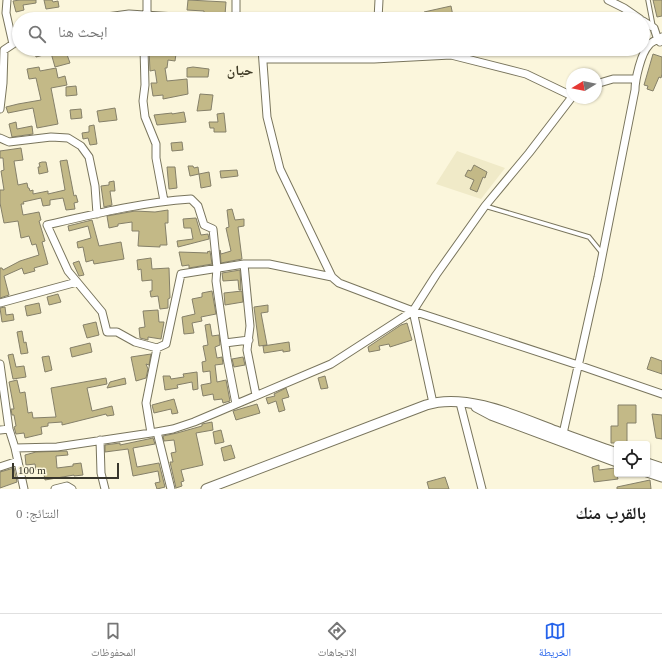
<!DOCTYPE html>
<html lang="ar">
<head>
<meta charset="utf-8">
<style>
	body { margin:0; font-family:"Times New Roman","Noto Naskh Arabic",serif; background:#f6f6f6; color:#222; direction:rtl }
	.controls { position:absolute; right:12px; bottom:12px; display:grid; overflow:hidden; border-radius:4px; box-shadow:0 1px 3px #0004 }
	.controls button { width:36px; height:36px; display:grid; place-items:center; padding:0; border:0; border-bottom:1px solid #e0e0e0; background:#fff; color:#222; font:20px sans-serif }
	.compass { position:absolute; left:566px; top:68px; width:36px; height:36px; border-radius:50%; background:#fff; box-shadow:0 1px 3px #0004; rotate:260deg }
	.scale { position:absolute; left:12px; bottom:10px; width:107px; box-sizing:border-box; padding-left:4px; border:2px solid #38362c; border-top:0; font-size:11px; line-height:14px; white-space:nowrap; color:#38362c; -webkit-text-stroke:3px #fbf6dc; paint-order:stroke }
	.list { margin:0; padding:0; list-style:none }
	h2 { display:flex; justify-content:space-between; align-items:center; height:52px; margin:0; padding:0 16px; font-size:17px }
	h2 small { font-size:13px; font-weight:400; color:#767676 }
	.icon { flex:none; width:22px; height:22px; fill:none; stroke:currentColor; stroke-width:2; stroke-linecap:round; stroke-linejoin:round }
	.map { position:relative; flex:none; width:662px; height:489px; overflow:hidden; direction:ltr }
	.search { position:absolute; background:#fff; box-shadow:0 1px 3px #0004; left:12px; right:12px; top:12px; height:44px; display:flex; align-items:center; gap:10px; box-sizing:border-box; padding:0 14px; border-radius:22px; color:#767676; font-size:15px }
	.sheet { height:124px; background:#fff }
	nav { display:flex; justify-content:space-around; align-items:center; box-sizing:border-box; height:56px; border-top:1px solid #e0e0e0; background:#fff; font-size:11px; color:#767676 }
	nav a { display:grid; justify-items:center; gap:2px }
	nav .on { color:#2563eb }
	.map>svg:first-child { display:block }
	.built { fill:#f0eac8 }
	.building { fill:#c3b987; stroke:#858069 }
	.lines { fill:none; stroke-linecap:round; stroke-linejoin:round }
	.service-casing { stroke:#79755d; stroke-width:5.5 }
	.minor-casing { stroke:#79755d; stroke-width:9 }
	.tertiary-casing { stroke:#79755d; stroke-width:11 }
	.service { stroke:#fff; stroke-width:3.5 }
	.minor { stroke:#fff; stroke-width:7 }
	.tertiary { stroke:#fff; stroke-width:9 }
	.labels { text-anchor:middle; stroke-width:3; stroke-linejoin:round; paint-order:stroke }
	.district-label { font-size:14px; font-weight:bold; fill:#403c27; stroke:#fbf6dc }
</style>
</head>
<body>
<div class="map">
<svg width="662" height="489" viewBox="0 0 662 489">
	<rect width="100%" height="100%" fill="#fbf6dc"/>
	<path class="built" d="M457,151l48,17 -24,31 -45,-15z"/>
	<path class="building" d="M20,0h16v3l-13,2 1,5 -8,2 -3,-11z
		M44,0h8l1,2 5,-1 1,6 -13,2z
		M188,0l38,2 -1,13 -21,-1v-3l-17,-1z
		M653,0h9v16l-5,1z
		M451,6l2,10 -15,3h-12l-2,-7z
		M34,49h31l5,14 -15,4 -4,-14 -15,4z
		M149,49h18l-1,4 10,1 -1,7 -7,-1 -1,8h-2l2,13 20,-2 1,15 -25,5v-4l-10,1 -2,-13h6l-2,-13 -5,1z
		M653,54l9,3v17l-1,4 -2,-1 -6,14 -6,-2 1,-3 -4,-1z
		M39,67l1,4 16,-3 2,10 7,-2 2,9 -16,3 7,36 -21,4 -4,-20 -25,5 -2,-6 12,-3 23,-4 -5,-22 -7,1 -2,-10z
		M193,67l16,2 -1,8h-21v-9z
		M76,86l1,9 -11,1v-9z
		M200,94l13,1 -2,15 -14,1z
		M115,108l2,12 -18,2 -2,-11z
		M81,109l1,9 -11,1 -1,-9z
		M184,112l2,10 -29,3 -3,-10 18,-2v1z
		M224,113l2,19h-12v-4h-4l-1,-6h9l-1,-8z
		M16,122l1,7 15,-3 1,8 -21,3 -3,-13z
		M94,125l3,19 -7,1 -2,-7 -5,1 -1,-6 7,-1v-6z
		M182,142l1,8 -11,1 -1,-8z
		M21,148l2,12 -9,1 4,24 9,-2 1,5h1l1,3 3,-1v4l15,-3v3l17,-4 -5,-29 7,-1 7,36 2,-1 2,7 -4,1 1,6 -9,1 -3,-12 -13,2v5l-7,1 -2,-8 -18,4 1,2h-3l2,11 16,-3 2,8 -2,1 6,20 -3,1 6,22 -14,4 1,3 -11,3 -2,-6 -18,8 5,19 -9,3v-30h2l1,2 17,-9 19,-6 -3,-11 -4,1 -3,-9 -8,2 -3,-17 -14,2 -4,-20v-13h4l-3,-19 3,-1 -1,-12h-3v-7z
		M42,162h4l2,10 -9,2 -1,-7h2l-1,-4z
		M474,165l13,7 -2,6 -2,-1 -6,15 -7,-3 4,-9 -9,-4 3,-6 3,1z
		M188,166h5l1,2 4,-1 1,7 -9,2z
		M167,167h8l2,21 -8,1z
		M237,170l1,6 -17,2 -1,-7z
		M209,172l2,14 -10,2 -2,-14z
		M114,181l1,10h-5l2,14 -8,2 -3,-21 8,-1v-3z
		M232,209l3,11 9,-1v7l-6,1 4,32 -21,4 -1,-13 1,4 10,-3 -5,-23 3,-1 -2,-17z
		M168,210v13h-3l2,22h-7v2l-22,-1 1,-15h-7v-9l-14,2v2l-9,2 -2,-12 28,-5 20,1z
		M196,218l5,17 7,-1 1,5 -31,8 -1,-6 16,-2 -2,-11h-7l-1,-9z
		M92,220l7,26 22,-4 3,17 -30,5 -1,-4 -7,2 -3,-15 -5,1 -1,-6 14,-4 -3,-12 -19,5 -1,-5z
		M210,251l2,13 -23,4v-3l-7,1 -3,-14 29,1 -1,-1z
		M151,258l1,11 17,-1 1,30 -2,1v9l-8,1 -2,-13 -7,1 -1,-6h2v-11l-10,1 -1,-12 -3,1 -1,-10z
		M79,261l5,14 -5,1 -6,-13z
		M240,270l1,20h-2l-1,-10 -15,1 -1,-8z
		M212,291l4,23 -15,3 1,4 -10,2 2,10 -10,1 -2,-17 13,-3 -3,-15 10,-2v-4z
		M242,291l1,11 -18,3 -1,-12z
		M58,294l3,8 -12,3 -2,-8z
		M39,303l2,10 -14,3 -2,-10z
		M268,305v7l-7,1 6,32 -8,1 -5,-39z
		M5,307l1,8 7,-1 1,6 -12,2 -2,-14z
		M158,310l1,12h5l-3,17 -13,-2v3l-8,-2 -1,-10 6,-1 -2,-16z
		M96,322l3,13 -12,3 -4,-13z
		M407,323l5,17 -22,7 -1,-3 -10,2 1,4 -11,2 -1,-5 33,-22z
		M210,324l2,12 7,-1 1,10 -5,2 2,11 5,-1 1,7 -8,1 2,17 9,-2 4,21 -7,2 -1,-4 -8,1 -1,-6 -10,2 -2,-11 10,-2 -1,-12 -7,1 -1,-10 4,-1 -3,-15 5,-1 -3,-20z
		M22,331l2,12 2,-1 2,11 -7,1 -4,-22z
		M289,342l1,9 -7,1v-2l-19,3 -1,-7z
		M90,343l2,9 -20,5 -2,-9z
		M13,354l3,13 8,-1 2,11 -13,2 -5,-24z
		M151,354l-2,11 -3,-1 2,5 -2,9 -10,3 -5,-24z
		M49,356l3,14 -7,2 -3,-15z
		M243,357l2,8 -11,2 -2,-8z
		M651,357l11,4v13l-15,-5z
		M197,372l1,17 -5,1 -1,-8 -15,3 1,3 -13,2 -2,-14h7l1,3 13,-2 -1,-3z
		M325,376l3,12 -7,1 -3,-11z
		M106,378l1,6 -20,4 5,23 20,-5 2,9 -7,1 -1,-2 -44,11v-3l-14,1v3l-7,1 1,7 -17,4 -1,-5 -8,1 -2,-7 2,-1 -2,-11h-2l-1,-6h3l-5,-27 8,-2 3,13 5,-1 3,21 4,-1 1,6 23,-1 -5,-29z
		M125,378l1,6 -19,4 3,-6z
		M286,388l3,9 -7,2 3,11 -6,2 -3,-11 -8,3 -2,-6 9,-2 -1,-2z
		M174,399l4,14 -6,1 -1,-5 -17,4 -2,-8z
		M257,404l3,9 -24,7 -3,-9z
		M618,405h18v18h-9v20h-16v-17h7z
		M652,414l10,1v24l-6,-1z
		M212,422l1,8 -17,3 7,32 -22,5 3,11 -3,1 1,4 -6,2 -6,-26h3l-2,-9 5,-1 -2,-12 -10,1 -1,-5 14,-3 25,-7v-2z
		M221,430l3,12 -9,2 -2,-12z
		M153,438l2,6 -22,4 4,19 22,-4 6,24 -8,2 -2,-6 5,-1 -2,-11 -25,5 -5,-27 -23,3v-7l15,-2v2z
		M231,445l4,13 -11,3 -3,-13z
		M67,451l1,4 -12,1 1,12 16,-2v-2l8,-1 2,12 -9,1v-1l-29,5 -2,-11 -7,1 -1,-6 -9,1 -1,-10 11,-3z
		M599,465v5l16,-2 3,11 -24,3 -2,-15z
		M14,468l3,14 -17,6v-16z
		M445,477l4,12h-20l-2,-7z
		M650,480l1,9h-34v-2z"/>
	<g class="lines">
		<defs>
			<path id="service" d="M648,0l5,26
				M485,206l104,31 13,16"/>
			<path id="minor" d="M7,0l-1,13 7,31
				M236,0v19
				M608,0l16,8 16,11
				M147,15v-15
				M92,19l37,-5 78,5
				M378,19l1,-19
				M643,21l11,7 4,12 2,2
				M144,49l1,36 -2,16 2,16 11,27v14l8,43
				M262,49l5,68 13,52 52,108 7,6 74,28 165,54 84,29
				M263,59h111l77,-4 75,19 46,22
				M374,59l1,-10
				M596,84l17,-5h22
				M0,109l3,-26 1,-33 15,-10
				M0,138l9,4 42,-5 17,1 13,8 8,11 6,29 2,28
				M244,264l6,62 -3,24 9,45
				M0,303l77,-21
				M413,311l20,92
				M225,343l24,-3
				M0,364l9,65 6,19 9,41
				M460,403l22,86
				M236,404l-9,-46 -11,-77 1,-13 -4,-39 -9,-4 -6,-19 -7,-7c-48,3 -97,15 -144,26l21,46 34,41 5,20h10l18,10 22,6 9,-4 15,-70 63,-10h25l63,13
				M0,430l9,-1
				M157,432l14,57
				M151,433l-5,-30 11,-55
				M562,438l36,-161 37,-187c0,-10 6,-37 14,-45 3,-4 9,-5 13,-8
				M100,440l1,33 4,16
				M15,448l42,-1 94,-14 22,-4 21,-7 137,-58 82,-53 23,-36 49,-69 44,-53 43,-56
				M0,467l18,-6
				M55,489l12,-3 5,3"/>
			<path id="tertiary" d="M476,407l15,8 126,47
				M647,463l15,5
				M647,472l15,5
				M206,489l220,-84c40,-13 93,12 130,26 20,8 41,15 61,22"/>
		</defs>
		<use href="#service" class="service-casing"/>
		<use href="#minor" class="minor-casing"/>
		<use href="#tertiary" class="tertiary-casing"/>
		<use href="#service" class="service"/>
		<use href="#minor" class="minor"/>
		<use href="#tertiary" class="tertiary"/>
	</g>
	<g class="labels">
		<g class="district-label">
			<text x="240" y="75">حيان</text>
		</g>
	</g>
</svg>
<div class="controls">
<button><svg class="icon" aria-label="locate" viewBox="0 0 24 24"><circle cx="12" cy="12" r="6"/><path d="M12 2v4M12 18v4M2 12h4M18 12h4"/></svg></button>
</div>
<svg class="compass" viewBox="-18 -18 36 36"><path d="M0-13l5 13h-10z" fill="#e53935"/><path d="M0 13l5-13h-10z" fill="#767676"/></svg>
<div class="scale">100 m</div>
<div class="search"><svg class="icon" aria-label="search" viewBox="0 0 24 24"><circle cx="10" cy="10" r="6"/><path d="M15 15l6 6"/></svg>ابحث هنا</div>
</div>
<section class="sheet">
<h2>بالقرب منك<small>النتائج: 0</small></h2>
<ul class="list">
</ul>
</section>
<nav>
<a class="on"><svg class="icon" aria-label="map" viewBox="0 0 24 24"><path d="M3 6l6-2 6 2 6-2v14l-6 2-6-2-6 2zM9 4v14M15 6v14"/></svg>الخريطة</a>
<a><svg class="icon" aria-label="directions" viewBox="0 0 24 24"><path d="M12 3l9 9-9 9-9-9zM9 14v-3h6M13 9l2 2-2 2"/></svg>الاتجاهات</a>
<a><svg class="icon" aria-label="saved" viewBox="0 0 24 24"><path d="M7 4h10v16l-5-4-5 4z"/></svg>المحفوظات</a>
</nav>
</body>
</html>
